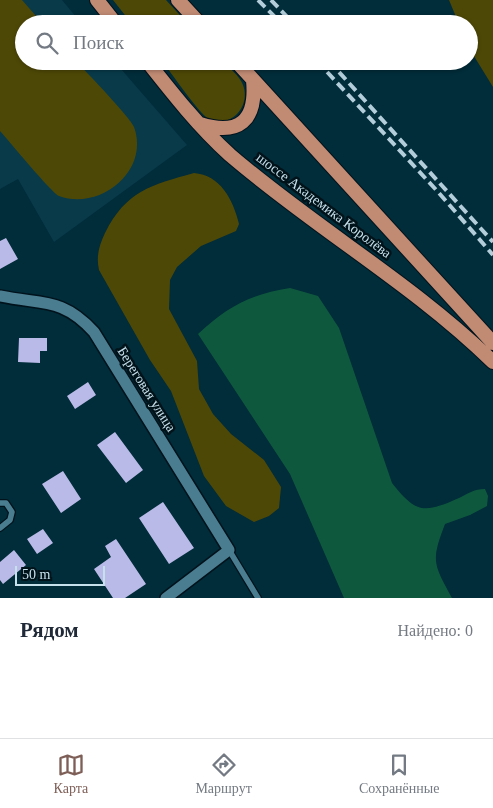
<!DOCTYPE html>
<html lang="ru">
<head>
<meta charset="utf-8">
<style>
	body { margin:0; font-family:Georgia,serif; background:#f6f6f7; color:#1f2937 }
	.scale { position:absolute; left:15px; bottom:12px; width:90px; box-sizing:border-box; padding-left:5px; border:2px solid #c7e1ec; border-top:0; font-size:14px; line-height:18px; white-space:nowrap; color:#c7e1ec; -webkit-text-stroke:4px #01131a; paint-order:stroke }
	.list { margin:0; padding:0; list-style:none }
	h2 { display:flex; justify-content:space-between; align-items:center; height:65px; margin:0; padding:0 20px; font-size:21px }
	h2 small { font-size:16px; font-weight:400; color:#747a83 }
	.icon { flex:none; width:28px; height:28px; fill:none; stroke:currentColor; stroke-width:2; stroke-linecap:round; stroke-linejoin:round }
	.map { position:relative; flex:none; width:493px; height:598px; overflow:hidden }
	.search { position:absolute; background:#fff; box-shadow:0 1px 4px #0004; left:15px; right:15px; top:15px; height:55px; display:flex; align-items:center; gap:12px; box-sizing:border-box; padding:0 18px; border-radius:28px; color:#747a83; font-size:19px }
	.sheet { height:140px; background:#fff }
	nav { display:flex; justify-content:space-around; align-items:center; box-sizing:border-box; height:70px; border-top:1px solid #e0e1e3; background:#fff; font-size:14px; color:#747a83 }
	nav a { display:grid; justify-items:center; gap:2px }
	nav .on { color:#7e5f57 }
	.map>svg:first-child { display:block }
	.built { fill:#083a4a }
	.green { fill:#4e4806 }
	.water { fill:#0e593e }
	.building { fill:#b9bae7 }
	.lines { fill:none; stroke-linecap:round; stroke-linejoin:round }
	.service-casing { stroke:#00131c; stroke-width:8 }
	.minor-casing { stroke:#00131c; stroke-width:14 }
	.trunk-casing { stroke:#00131c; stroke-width:16 }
	.service { stroke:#4a7d90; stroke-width:5.5 }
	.minor { stroke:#4a7d90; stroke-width:11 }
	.trunk { stroke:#c08a73; stroke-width:14 }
	.rail { stroke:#b3ceda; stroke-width:4; stroke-dasharray:10 5; stroke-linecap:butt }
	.labels { text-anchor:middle; stroke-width:5; stroke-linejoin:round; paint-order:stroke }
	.street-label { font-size:14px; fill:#c7e1ec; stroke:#01131a }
</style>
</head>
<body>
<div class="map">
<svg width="493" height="598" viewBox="0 0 493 598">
	<rect width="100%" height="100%" fill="#012c39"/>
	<path class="built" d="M0,0h62l20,24h-58v37h90l73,84 -133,97 -36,-63 -18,10z"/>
	<path class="green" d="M0,0h22l21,24h-19v37h52c11,12 54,56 58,66 16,44 -34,84 -75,69 -8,-4 -50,-55 -59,-65z
		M113,0h53l22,24h-56z
		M449,0h44v87l-24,-39v-24h-10z
		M162,61h60c7,7 18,15 21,24 8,21 -12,44 -34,34 -9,-4 -39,-48 -47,-58z
		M194,173c26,2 39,26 45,51l-3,7 -35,15 -24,21 -7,13 -1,29 28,52 2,28 14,25 18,20 33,26 17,27 -2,21 -10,8 -15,6 -28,-16 -22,-30 -33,-85 -21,-31 -51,-90c-3,-14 0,-24 6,-37 21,-42 46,-48 89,-60z"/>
	<path class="water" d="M290,288l28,8 21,32 53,155c24,30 31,31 67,15 10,-5 15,-9 26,-9l3,7 -1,10 -17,9 -25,9c-14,37 -12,39 7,74h-108l-54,-124 -92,-140c29,-27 53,-40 92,-46z"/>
	<path class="building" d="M6,238l12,21 -18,10v-28z
		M19,338h28v13h-7v12l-22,-1z
		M88,382l8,13 -21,14 -8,-13z
		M115,432l28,38 -17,13 -29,-38z
		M63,471l18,28 -20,14 -19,-29z
		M163,502l31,46 -25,16 -30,-46z
		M43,529l10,14 -16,11 -10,-15z
		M116,539l30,45 -21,14h-12l-19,-29 17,-12 -6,-11z
		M14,550l12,15 -23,19 -3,-4v-18z"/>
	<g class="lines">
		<defs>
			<path id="service" d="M0,503h6l6,9 -2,8 -10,8
				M229,550l29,48"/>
			<path id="minor" d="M0,296c42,9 62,1 94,36l135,218 -63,48"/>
			<path id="trunk" d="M97,0l19,24
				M178,0l22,24
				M147,61c26,33 52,66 83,94 85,73 183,129 263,207
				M236,61l257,282
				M200,124c39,12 57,-3 53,-44"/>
		</defs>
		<use href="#service" class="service-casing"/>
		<use href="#minor" class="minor-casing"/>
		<use href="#trunk" class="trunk-casing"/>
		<use href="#service" class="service"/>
		<use href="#minor" class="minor"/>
		<use href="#trunk" class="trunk"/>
		<path class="rail" d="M258,0l24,24
			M271,0l23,24
			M317,61l122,132 54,62
			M329,61l164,181"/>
	</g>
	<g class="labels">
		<g class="street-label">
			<text transform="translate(324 205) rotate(37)" y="5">шоссе Академика Королёва</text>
			<text transform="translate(147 389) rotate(58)" y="5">Береговая улица</text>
		</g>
	</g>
</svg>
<div class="scale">50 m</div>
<div class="search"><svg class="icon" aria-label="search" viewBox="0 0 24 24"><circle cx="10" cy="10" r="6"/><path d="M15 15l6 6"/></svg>Поиск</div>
</div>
<section class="sheet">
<h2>Рядом<small>Найдено: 0</small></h2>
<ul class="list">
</ul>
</section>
<nav>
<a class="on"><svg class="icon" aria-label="map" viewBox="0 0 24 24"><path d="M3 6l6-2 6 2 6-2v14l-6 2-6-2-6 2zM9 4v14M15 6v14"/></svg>Карта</a>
<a><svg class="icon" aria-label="directions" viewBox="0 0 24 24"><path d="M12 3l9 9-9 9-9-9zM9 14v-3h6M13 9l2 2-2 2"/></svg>Маршрут</a>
<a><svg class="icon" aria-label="saved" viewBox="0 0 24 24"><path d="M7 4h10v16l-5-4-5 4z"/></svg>Сохранённые</a>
</nav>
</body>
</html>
